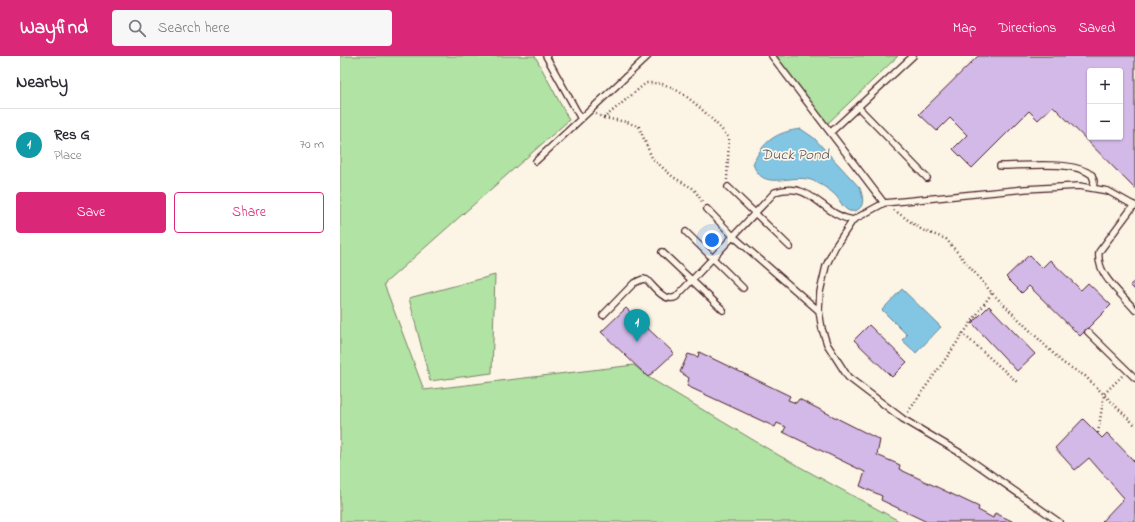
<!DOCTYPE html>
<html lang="en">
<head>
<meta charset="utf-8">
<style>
	body { margin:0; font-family:"Indie Flower",sans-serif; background:#f7f7f7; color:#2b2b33 }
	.controls { position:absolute; right:12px; top:12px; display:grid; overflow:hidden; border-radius:4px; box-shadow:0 1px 3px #0004 }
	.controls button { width:36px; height:36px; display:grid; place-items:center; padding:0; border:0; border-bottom:1px solid #e1e1e2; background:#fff; color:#2b2b33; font:20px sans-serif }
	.you { position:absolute; left:372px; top:184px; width:14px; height:14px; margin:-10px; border:3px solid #fff; border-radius:50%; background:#1a73e8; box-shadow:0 0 0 6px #1a73e833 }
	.badge { display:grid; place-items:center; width:26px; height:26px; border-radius:50%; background:#db2777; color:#fff; font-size:13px; font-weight:700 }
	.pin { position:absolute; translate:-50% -33px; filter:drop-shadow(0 1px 2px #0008) }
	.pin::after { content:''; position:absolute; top:21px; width:14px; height:12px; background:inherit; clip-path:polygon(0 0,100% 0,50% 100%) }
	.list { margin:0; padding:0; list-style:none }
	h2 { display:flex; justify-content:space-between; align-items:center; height:52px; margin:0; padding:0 16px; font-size:17px }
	h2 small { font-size:13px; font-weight:400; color:#7c7c81 }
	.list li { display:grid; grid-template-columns:26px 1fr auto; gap:12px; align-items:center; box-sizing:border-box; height:72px; padding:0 16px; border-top:1px solid #e1e1e2 }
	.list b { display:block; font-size:15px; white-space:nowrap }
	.list p { margin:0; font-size:13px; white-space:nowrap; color:#7c7c81 }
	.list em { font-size:13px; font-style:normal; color:#7c7c81 }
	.actions { display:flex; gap:8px; padding:12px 16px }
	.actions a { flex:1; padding:9px 0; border:1px solid #db2777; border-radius:4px; text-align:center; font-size:14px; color:#db2777 }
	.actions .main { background:#db2777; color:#fff }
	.icon { flex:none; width:22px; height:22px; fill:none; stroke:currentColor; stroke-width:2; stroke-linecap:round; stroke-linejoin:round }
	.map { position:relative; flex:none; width:795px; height:466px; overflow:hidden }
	header { display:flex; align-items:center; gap:24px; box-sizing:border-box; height:56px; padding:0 20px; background:#db2777; color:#fff }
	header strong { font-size:19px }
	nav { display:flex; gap:22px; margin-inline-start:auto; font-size:14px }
	.search { width:280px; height:36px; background:#f7f7f7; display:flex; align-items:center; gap:10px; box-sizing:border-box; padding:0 14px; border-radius:4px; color:#7c7c81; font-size:15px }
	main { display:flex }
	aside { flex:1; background:#fff }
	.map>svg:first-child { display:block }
	.green { fill:#b0e3a4; stroke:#7d8168 }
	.water { fill:#82c6e3; stroke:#6c8399 }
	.building { fill:#d3b9e7; stroke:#4a1f2b; fill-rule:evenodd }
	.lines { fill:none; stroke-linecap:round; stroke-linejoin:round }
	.lane-casing { stroke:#4a1f2b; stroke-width:8 }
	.path { stroke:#4a1f2b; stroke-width:2.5; stroke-dasharray:1 3; stroke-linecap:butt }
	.lane { stroke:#fcf5e5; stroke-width:5.5 }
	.labels { text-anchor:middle; stroke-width:3.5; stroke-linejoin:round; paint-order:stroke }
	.water-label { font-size:15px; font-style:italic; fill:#5b5162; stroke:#fcf5e5 }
</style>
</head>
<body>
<header>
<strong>Wayfind</strong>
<div class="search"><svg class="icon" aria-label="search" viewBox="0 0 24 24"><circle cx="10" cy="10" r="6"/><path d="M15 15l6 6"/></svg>Search here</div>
<nav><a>Map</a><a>Directions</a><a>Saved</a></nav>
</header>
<main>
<aside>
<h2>Nearby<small></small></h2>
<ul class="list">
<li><span class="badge" style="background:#0f9aa8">1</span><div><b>Res G</b><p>Place</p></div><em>70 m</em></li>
</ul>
<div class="actions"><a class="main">Save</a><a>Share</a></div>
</aside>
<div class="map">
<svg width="795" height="466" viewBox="0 0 795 466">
	<rect width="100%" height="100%" fill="#fcf5e5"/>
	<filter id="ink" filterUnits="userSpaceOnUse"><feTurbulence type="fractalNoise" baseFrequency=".025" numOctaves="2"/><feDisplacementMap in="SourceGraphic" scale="8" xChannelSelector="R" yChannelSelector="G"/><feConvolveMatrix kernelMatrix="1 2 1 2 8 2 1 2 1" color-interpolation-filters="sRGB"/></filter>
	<g filter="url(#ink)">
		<path class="green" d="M0,0h195l34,64 -185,164 40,106 210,-25 14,12 132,79 121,66h-561z
			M436,0h122l-72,69z
			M155,219l-3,98 -62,8 -21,-83z"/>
		<path class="water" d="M461,73l13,9 46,50c3,9 6,20 -6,23 -2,1 -6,0 -8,-2 -4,-3 -6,-8 -9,-12 -6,-7 -18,-14 -26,-17 -22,-7 -48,13 -58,-16 10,-23 23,-32 48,-35z
			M562,233l39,38 -25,26 -14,-13 5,-5 -25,-25z"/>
		<path class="building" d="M638,0h157v133l-82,-83 -15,14 -9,-9 -57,57 -19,-19 14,-14 -17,-17 -13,13 -18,-17zM750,15h30v66h-30z
			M689,199l13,13 8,-8 31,30 7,-7 23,22 -31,31 -51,-50 -7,7 -16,-16z
			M795,225v9l-5,-5z
			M649,250l46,48 -18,17 -45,-48z
			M286,252l48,45 -26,24 -47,-45z
			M529,269l38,37 -15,15 -38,-37z
			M359,296l91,44 -2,4 8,3 3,-4 81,41 -3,15 23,10 -1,4 80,38 -1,3 15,8 2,-5 19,9h-87l-46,-22 1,-4 -22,-10 5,-14 -82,-40 3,-5 -9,-4 -2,4 -88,-41 2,-8 -9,-6 8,-18 10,3z
			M743,363l19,19 5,-5 28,29v60h-32l-1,-1 22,-23 -35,-40 -14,12 -20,-22z"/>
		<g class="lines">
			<defs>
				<path id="lane" d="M206,0l35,63
					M432,0l112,147
					M518,51l69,71
					M491,76l82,-76
					M196,105l112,-105
					M660,110c25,0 72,-6 92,9l2,6 -1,7
					M388,131l62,60
					M794,149l-35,47c-3,23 22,41 36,58
					M367,153l26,27 86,75
					M346,176l57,56
					M322,196l61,58
					M263,259l31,-32 9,-4 4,1c7,7 18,23 29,17l99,-105c37,-12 46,23 78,28
					M748,276l47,46
					M719,466l-97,-68 -59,-35 -55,-42 -21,-33 -5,-15 -3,-18 1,-19 6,-26 9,-19 18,-27 31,-17 141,-14 54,-3 29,5 27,15"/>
			</defs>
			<use href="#lane" class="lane-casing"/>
			<path class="path" d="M256,58l8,4 42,-35c6,0 11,0 16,1 21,4 54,38 67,54l-2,42
				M264,62l23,4 12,5 13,31 21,19 21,12 9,14
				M554,154l28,20 24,9 46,54 71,70 22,13 50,49
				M622,277l55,49
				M568,356l84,-119
				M758,377l6,-39 18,-18"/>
			<use href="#lane" class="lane"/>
		</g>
	</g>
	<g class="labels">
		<g class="water-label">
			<text x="455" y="103">Duck Pond</text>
		</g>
	</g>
</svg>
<div class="controls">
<button>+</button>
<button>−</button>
</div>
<div class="you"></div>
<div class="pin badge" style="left:297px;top:286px;background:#0f9aa8">1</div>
</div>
</main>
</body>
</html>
